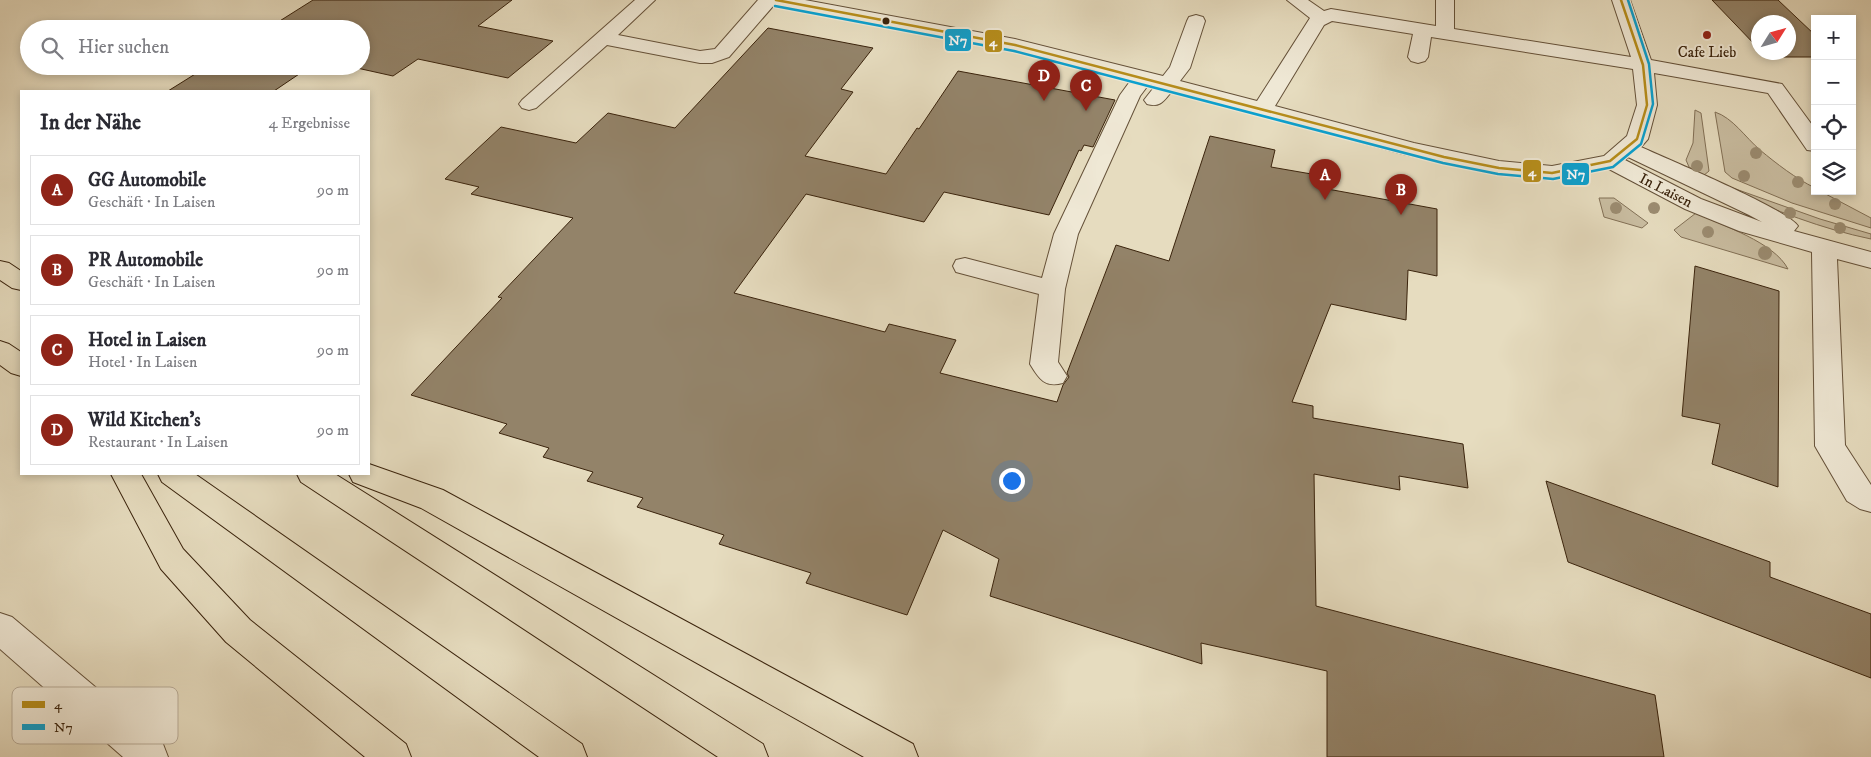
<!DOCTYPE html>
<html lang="de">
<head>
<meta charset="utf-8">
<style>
	body { margin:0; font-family:"IM FELL DW Pica",serif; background:#f7f7f7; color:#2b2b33 }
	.controls { position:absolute; right:15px; top:15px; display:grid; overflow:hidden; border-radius:0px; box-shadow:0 2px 8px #0003 }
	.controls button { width:45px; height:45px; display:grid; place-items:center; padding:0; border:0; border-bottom:1px solid #e1e1e2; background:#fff; color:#2b2b33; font:25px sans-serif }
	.compass { position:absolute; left:1751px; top:15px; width:45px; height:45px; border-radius:50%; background:#fff; box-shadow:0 2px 8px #0003; rotate:53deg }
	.you { position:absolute; left:1011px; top:480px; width:18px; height:18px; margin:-12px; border:4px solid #fff; border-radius:50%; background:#1a73e8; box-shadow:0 0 0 8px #1a73e833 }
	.badge { display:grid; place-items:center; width:32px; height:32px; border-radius:50%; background:#8f2418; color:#fff; font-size:16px; font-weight:700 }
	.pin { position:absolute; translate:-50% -41px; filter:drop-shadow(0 1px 2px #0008) }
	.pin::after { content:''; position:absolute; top:26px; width:18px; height:15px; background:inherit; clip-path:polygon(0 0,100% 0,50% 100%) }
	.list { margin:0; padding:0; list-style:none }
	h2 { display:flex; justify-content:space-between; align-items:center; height:65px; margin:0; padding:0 20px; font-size:21px }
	h2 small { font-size:16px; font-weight:400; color:#7c7c81 }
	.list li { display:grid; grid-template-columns:32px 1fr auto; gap:15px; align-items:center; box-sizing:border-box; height:70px; margin:0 10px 10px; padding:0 10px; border:1px solid #e1e1e2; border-radius:0px }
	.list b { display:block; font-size:19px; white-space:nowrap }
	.list p { margin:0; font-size:16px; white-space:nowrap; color:#7c7c81 }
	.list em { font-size:16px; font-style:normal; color:#7c7c81 }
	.icon { flex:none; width:28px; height:28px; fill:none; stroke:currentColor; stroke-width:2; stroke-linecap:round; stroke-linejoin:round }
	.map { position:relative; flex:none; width:1871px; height:757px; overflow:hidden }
	.search { position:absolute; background:#fff; box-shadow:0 2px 8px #0003; left:20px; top:20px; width:350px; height:55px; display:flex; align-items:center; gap:12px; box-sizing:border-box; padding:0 18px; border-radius:28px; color:#7c7c81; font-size:19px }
	.panel { position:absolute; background:#fff; box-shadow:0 2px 8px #0003; left:20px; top:90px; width:350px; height:385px; border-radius:0px }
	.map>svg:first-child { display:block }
	.green { fill:#c9bda1; stroke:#827056 }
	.building { fill:#938369; stroke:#3a230c }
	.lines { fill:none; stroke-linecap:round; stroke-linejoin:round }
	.minor-casing { stroke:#655139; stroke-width:2 }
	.major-casing { stroke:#3a230c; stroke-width:2 }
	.highway-casing { stroke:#3a230c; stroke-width:2 }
	.minor { fill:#efe8d5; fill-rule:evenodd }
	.major { fill:#e6dcbf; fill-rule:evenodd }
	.highway { fill:#e6dcbf; fill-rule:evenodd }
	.bus-1-casing { stroke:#efe8d5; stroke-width:5 }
	.bus-2-casing { stroke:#efe8d5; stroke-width:5 }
	.bus-1 { stroke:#b68d1b; stroke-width:2.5 }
	.bus-2 { stroke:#0ca0ce; stroke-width:2.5 }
	.tree { fill:#9b8c71 }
	.bus-dot { fill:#3a230c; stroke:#efe8d5; stroke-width:2 }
	.poi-dot { fill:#8f2418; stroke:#efe8d5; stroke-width:2 }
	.labels { text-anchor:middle; stroke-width:4; stroke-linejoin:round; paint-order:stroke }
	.far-poi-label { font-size:15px; fill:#3a230c; stroke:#efe8d5 }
	.far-street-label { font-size:15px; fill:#3a230c; stroke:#efe8d5 }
	.key { fill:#efe8d5; stroke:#b9ad99; stroke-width:1 }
	.key-label { font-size:14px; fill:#3a230c }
	.line-badge { stroke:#efe8d5; stroke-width:2 }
	.badge-label { font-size:14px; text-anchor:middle; font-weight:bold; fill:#fff }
</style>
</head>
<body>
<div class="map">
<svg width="1871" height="757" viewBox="0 0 1871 757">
	<rect width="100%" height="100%" fill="#e6dcbf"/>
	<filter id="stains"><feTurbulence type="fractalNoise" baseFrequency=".004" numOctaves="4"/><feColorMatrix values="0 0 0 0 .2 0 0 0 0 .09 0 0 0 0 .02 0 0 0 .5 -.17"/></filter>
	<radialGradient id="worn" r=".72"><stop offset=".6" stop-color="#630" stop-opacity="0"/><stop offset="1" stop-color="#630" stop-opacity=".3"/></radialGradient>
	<path class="green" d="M1695,110l6,3 8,58 -6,5 -14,-9 -3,-7 7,-17z
		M1715,112c18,6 30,25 45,38 17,14 35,28 55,38v3h5l51,27v10l-79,-25 -60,-25 -7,-6z
		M1730,187l90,32 51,15v5c-49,-10 -97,-29 -143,-49z
		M1599,198h15l34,25 -6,5 -38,-11z
		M1696,213c27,13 78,29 92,56l-107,-32 -7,-7z"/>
	<path class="building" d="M313,0h199l-34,26 75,15 -45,37 -90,-19 -25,17 -45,-10h13v-37h-94z
		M1712,0h66l37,35v22h-48l-4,-5h25v-30h-30v26z
		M768,28l105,20 -32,41 12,3 -48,64 81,18 31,-46 2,1 39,-58 157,29 -22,47 -9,-2 -3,6 -2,-1 -30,65 -105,-23 -20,30 -118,-28 -72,99 151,39 4,-8 67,16 -16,33 117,29 6,-17 6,-8 -2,-4 49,-128 53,16 41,-125 65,14 -4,17 52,9 -1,12 115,21v67l-29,-6 -2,50 -75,-16 -39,98 21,4v12l150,26 5,44 -69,-12 1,14 -86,-16 2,132 339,89 9,62h-337v-86l-126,-28 1,21 -212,-68 9,-37 -56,-29 -36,85 -101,-32 5,-10 -92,-29 5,-9 -87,-28 6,-9 -56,-17 6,-9 -50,-15 6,-9 -50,-15 8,-9 -96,-29 91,-97 -4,-1 75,-79 -102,-24 8,-7 -34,-8 56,-52 75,16 32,-30 67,15z
		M208,66h103l-37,25h-106z
		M1695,266l84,25 -1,196 -66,-23 8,-40 -38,-8z
		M1546,481l224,81v15l101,37v64l-303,-116z"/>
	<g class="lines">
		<defs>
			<path id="minor" d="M635,0h20l-37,35 82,16 15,-2 43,-49h47l210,39 148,37 7,-9 17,-46 2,-4 7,-2 7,2 2,4 -15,47 -10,13 77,20 53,-83 -23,-18h21l16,11 7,-2 105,17v-26h18v29l177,28 -19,-57h18l21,60 131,24 33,45v22l-8,-1 -39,-57 -114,-20 3,32 -9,34 -7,8c26,12 146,62 157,79l-4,5 77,21v16l-34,-9 8,186 26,40v27l-11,-3 -13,-8 -32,-55 -3,-194 -73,-21 -54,-22 -78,-41 -55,12 -53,-5 -96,-21 -231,-63c-8,10 -12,17 -25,13l-3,-4 11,-14 -6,-2 -9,12 -62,138 -13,55 -7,73 9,14 -4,7c-18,5 -24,-4 -33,-19l9,-70 -83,-22 -3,-6 3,-6 9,-2 77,20 12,-44 66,-139 11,-15 -116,-29 -241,-46 -45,52 -17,6h-12l-93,-18 -71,63 -7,2 -7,-2 -3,-4 3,-4zM1332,21l81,13 -5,23 3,4 7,2 7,-2 3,-4 3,-20 202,32 4,36 -10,31 -23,20 -52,10 -53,-5 -85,-18 -139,-37 49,-81zM1628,157l121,58 13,7 -61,-23 -76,-39z
				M0,613l12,4 151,127 5,13h-45l-123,-108z"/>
			<path id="major" d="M0,261l9,2 12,8v19l-9,-2 -12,-8z
				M0,341l9,3 12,8v24l-10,-3 -11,-8z
				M369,464l74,26 470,254 5,13h-54l-443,-249 -68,-26 -4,-8h20z
				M111,474h30l42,75 67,71 156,124 5,13h-46l-139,-115 -65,-73z"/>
			<path id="highway" d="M158,474h37l387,270 5,13h-48l-377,-275z
				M297,474h38l428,270 5,13h-50l-417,-275z"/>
		</defs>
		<use href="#minor" class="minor-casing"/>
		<use href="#major" class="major-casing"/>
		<use href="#highway" class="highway-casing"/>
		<use href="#minor" class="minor"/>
		<use href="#major" class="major"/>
		<use href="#highway" class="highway"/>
		<defs>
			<path id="bus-1" d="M776,0l239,45 429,112 55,11 53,5 58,-12 27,-22 10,-34 -4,-40 -22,-65"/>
			<path id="bus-2" d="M775,6l239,45 429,112 55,11 55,5 60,-12 28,-23 12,-40 -4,-40 -21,-64"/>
		</defs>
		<use href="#bus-1" class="bus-1-casing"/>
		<use href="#bus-2" class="bus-2-casing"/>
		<use href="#bus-1" class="bus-1"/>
		<use href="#bus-2" class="bus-2"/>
	</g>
	<g class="tree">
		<circle cx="1756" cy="153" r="6"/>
		<circle cx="1697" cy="166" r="6"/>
		<circle cx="1744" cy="176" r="6"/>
		<circle cx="1798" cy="182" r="6"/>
		<circle cx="1835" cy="204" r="6"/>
		<circle cx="1616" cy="208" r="6"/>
		<circle cx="1654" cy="208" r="6"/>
		<circle cx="1790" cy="213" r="6"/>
		<circle cx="1840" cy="228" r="6"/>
		<circle cx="1708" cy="232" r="6"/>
		<circle cx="1765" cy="253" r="7"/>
	</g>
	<circle class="bus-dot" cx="886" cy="21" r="4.5"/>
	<circle class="poi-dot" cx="1707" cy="35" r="5"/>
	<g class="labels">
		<g class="far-poi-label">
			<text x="1707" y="57">Cafe Lieb</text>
		</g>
		<g class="far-street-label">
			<text transform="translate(1666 190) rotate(27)" y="5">In Laisen</text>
		</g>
	</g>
	<rect x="12" y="687" width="166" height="57" rx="8" class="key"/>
	<rect x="22" y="701" width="23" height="7" fill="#b68d1b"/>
	<rect x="22" y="724" width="23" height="6" fill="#0ca0ce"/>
	<g class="key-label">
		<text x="54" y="709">4</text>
		<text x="54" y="732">N7</text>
	</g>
	<g class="line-badge">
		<rect x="944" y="28" width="28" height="24" rx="5" fill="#0ca0ce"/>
		<rect x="984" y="29" width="19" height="24" rx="5" fill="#b68d1b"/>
		<rect x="1522" y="159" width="20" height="24" rx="5" fill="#b68d1b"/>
		<rect x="1561" y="162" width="29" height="24" rx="5" fill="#0ca0ce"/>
	</g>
	<g class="badge-label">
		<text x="958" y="45">N7</text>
		<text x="993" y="46">4</text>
		<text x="1532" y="176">4</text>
		<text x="1576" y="179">N7</text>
	</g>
	<rect width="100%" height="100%" filter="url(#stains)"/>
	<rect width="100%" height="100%" fill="url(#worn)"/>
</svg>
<div class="controls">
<button>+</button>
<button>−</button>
<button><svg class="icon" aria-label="locate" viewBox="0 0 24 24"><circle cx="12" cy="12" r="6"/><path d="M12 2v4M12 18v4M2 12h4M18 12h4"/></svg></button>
<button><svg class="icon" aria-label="layers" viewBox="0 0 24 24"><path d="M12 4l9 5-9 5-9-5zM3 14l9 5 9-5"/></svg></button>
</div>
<svg class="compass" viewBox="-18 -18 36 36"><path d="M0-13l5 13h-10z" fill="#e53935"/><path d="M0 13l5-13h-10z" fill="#7c7c81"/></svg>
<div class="you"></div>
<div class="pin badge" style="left:1325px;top:200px">A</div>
<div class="pin badge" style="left:1401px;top:215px">B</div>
<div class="pin badge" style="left:1086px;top:111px">C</div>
<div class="pin badge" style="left:1044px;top:101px">D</div>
<div class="search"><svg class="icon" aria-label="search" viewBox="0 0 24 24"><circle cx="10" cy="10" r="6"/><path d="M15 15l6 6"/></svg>Hier suchen</div>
<section class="panel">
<h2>In der Nähe<small>4 Ergebnisse</small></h2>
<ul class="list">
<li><span class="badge">A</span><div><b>GG Automobile</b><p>Geschäft · In Laisen</p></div><em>90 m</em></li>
<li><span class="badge">B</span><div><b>PR Automobile</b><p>Geschäft · In Laisen</p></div><em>90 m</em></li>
<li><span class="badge">C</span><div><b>Hotel in Laisen</b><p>Hotel · In Laisen</p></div><em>90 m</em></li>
<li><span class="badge">D</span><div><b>Wild Kitchen's</b><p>Restaurant · In Laisen</p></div><em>90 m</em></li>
</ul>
</section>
</div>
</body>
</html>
